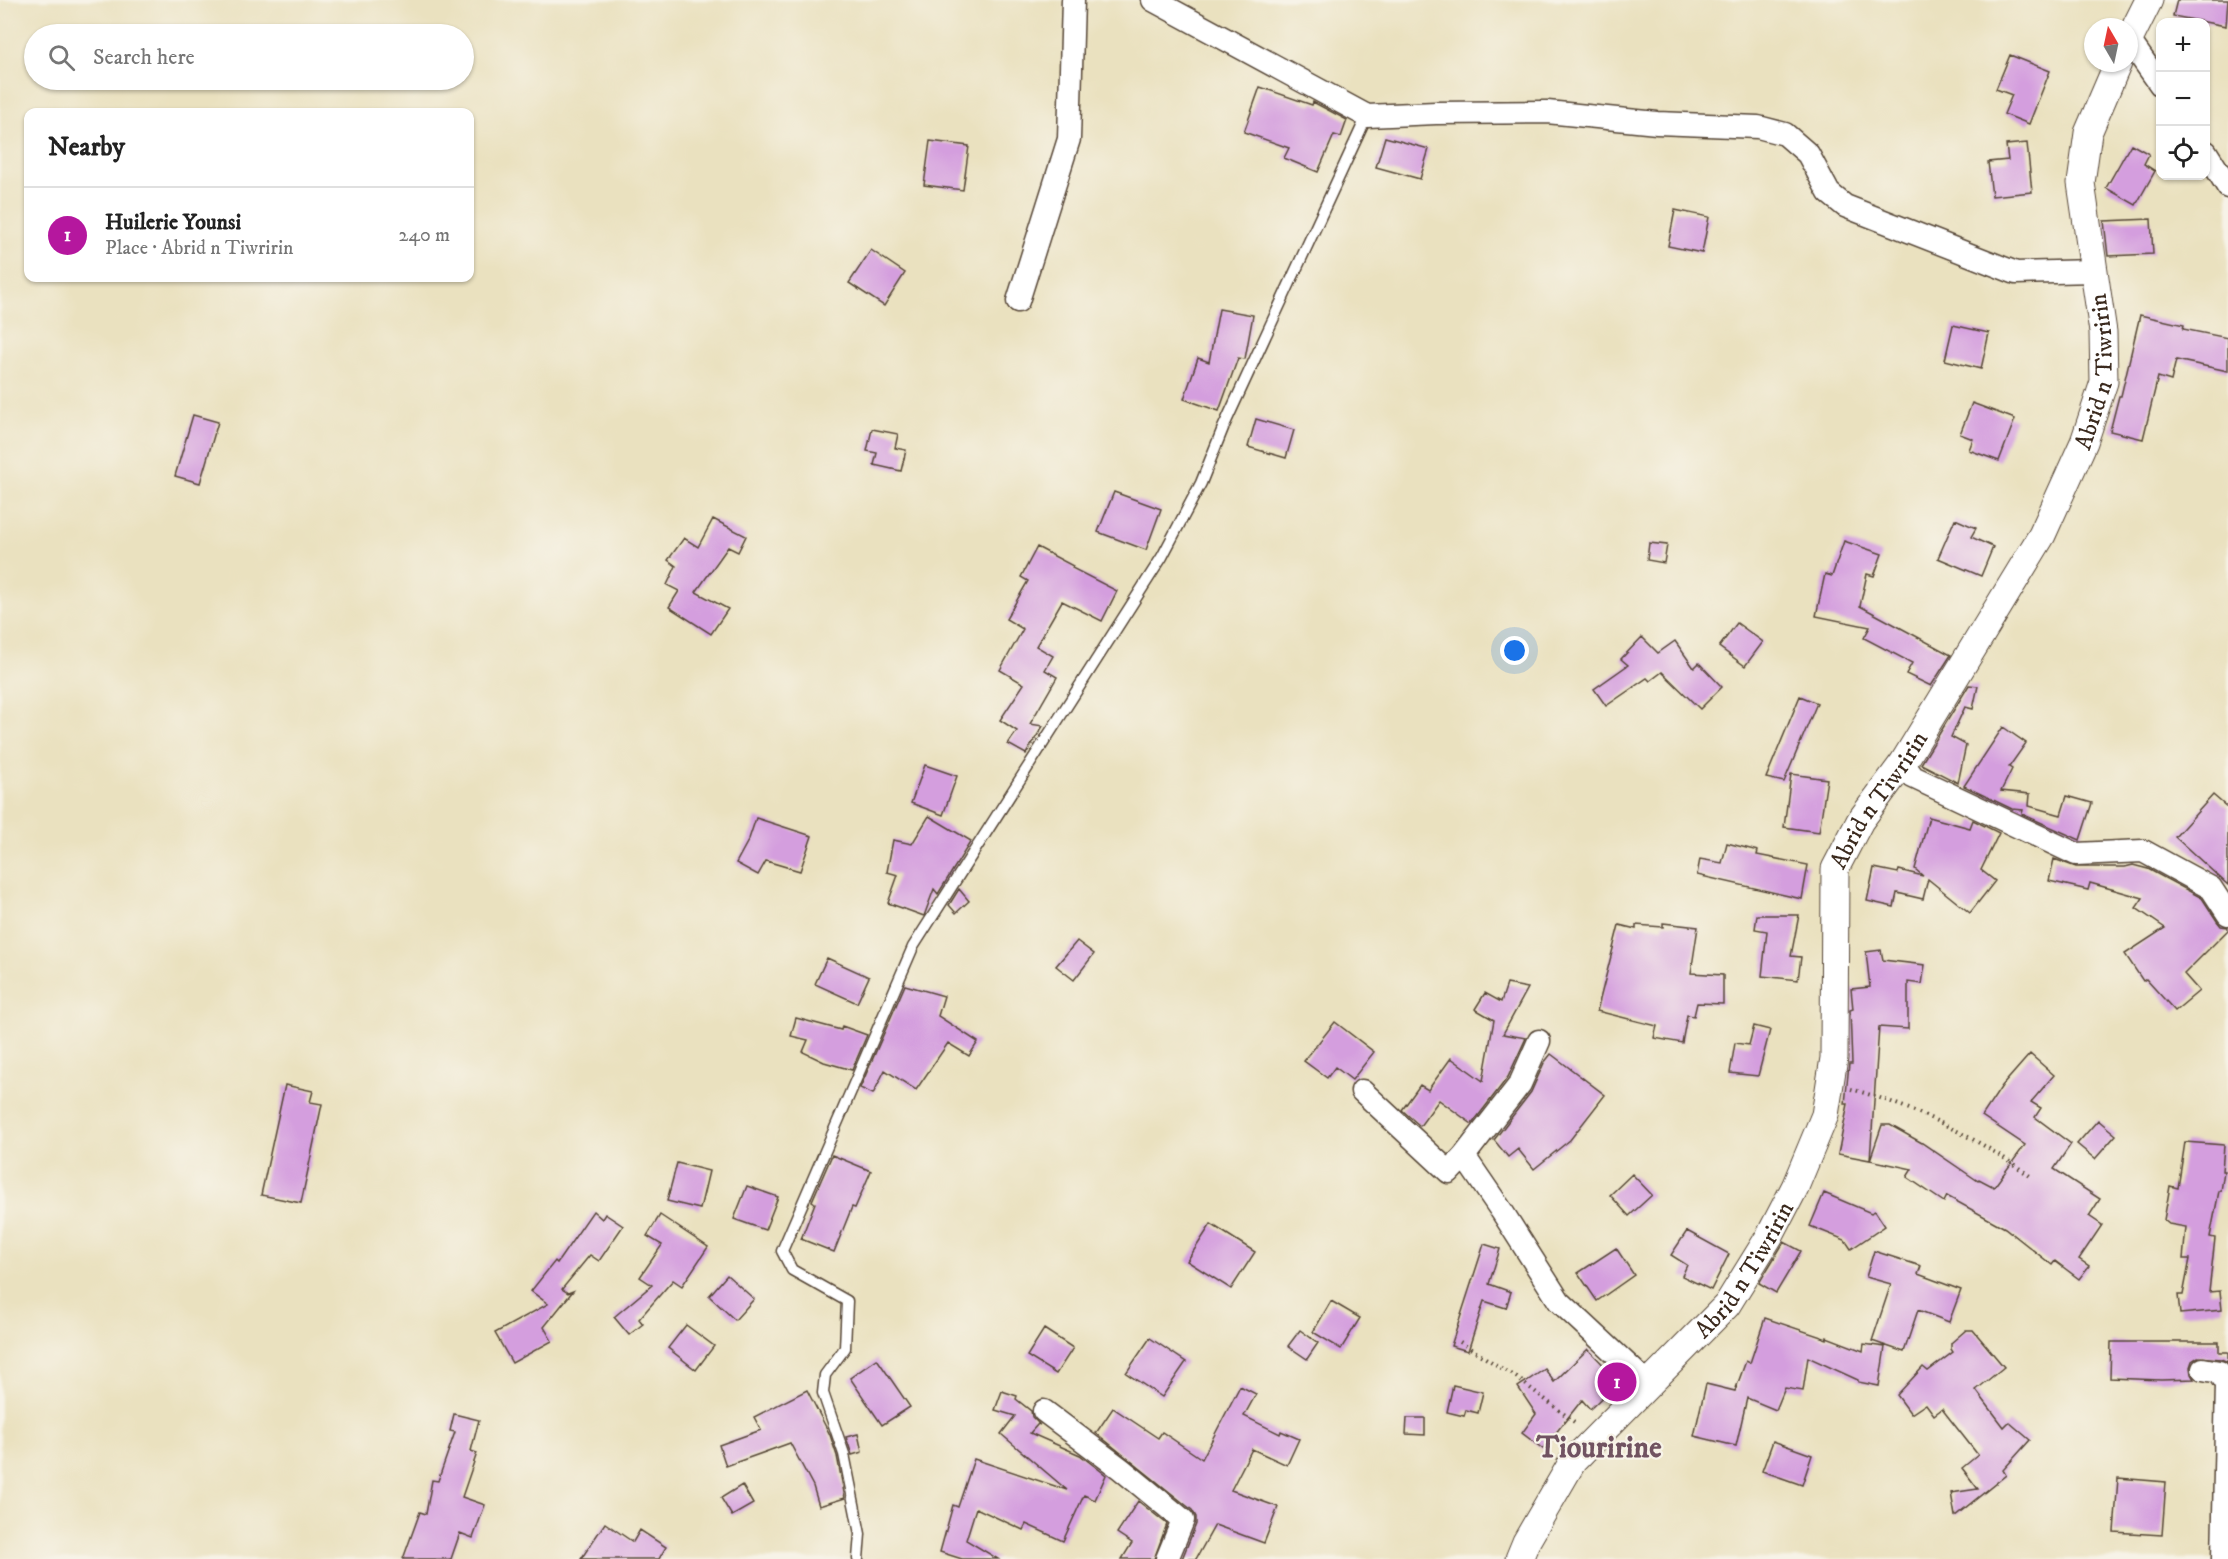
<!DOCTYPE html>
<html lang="en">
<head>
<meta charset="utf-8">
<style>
	body { margin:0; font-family:"IM FELL DW Pica",serif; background:#f2f2f2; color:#222 }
	.controls { position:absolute; right:18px; top:18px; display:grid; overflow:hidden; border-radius:12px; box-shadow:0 2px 4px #0004 }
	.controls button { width:54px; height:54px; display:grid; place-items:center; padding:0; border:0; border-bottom:2px solid #e0e0e0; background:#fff; color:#222; font:30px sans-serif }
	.compass { position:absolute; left:2084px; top:18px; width:54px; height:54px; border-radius:50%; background:#fff; box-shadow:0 2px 4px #0004; rotate:351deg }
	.you { position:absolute; left:1515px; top:651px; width:21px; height:21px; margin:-15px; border:4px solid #fff; border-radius:50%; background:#1a73e8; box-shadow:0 0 0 9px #1a73e833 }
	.badge { display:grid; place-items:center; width:39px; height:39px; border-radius:50%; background:#b5179e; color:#fff; font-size:20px; font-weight:700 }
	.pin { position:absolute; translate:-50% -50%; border:3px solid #fff; box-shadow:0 2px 6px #0006 }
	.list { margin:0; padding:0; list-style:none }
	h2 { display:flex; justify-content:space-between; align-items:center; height:78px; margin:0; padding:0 24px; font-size:26px }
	h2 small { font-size:20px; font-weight:400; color:#767676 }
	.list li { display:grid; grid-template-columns:39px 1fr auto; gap:18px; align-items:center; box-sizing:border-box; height:96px; padding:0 24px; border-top:2px solid #e0e0e0 }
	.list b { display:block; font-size:22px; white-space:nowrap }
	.list p { margin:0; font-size:20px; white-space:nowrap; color:#767676 }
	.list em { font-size:20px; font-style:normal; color:#767676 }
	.icon { flex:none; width:33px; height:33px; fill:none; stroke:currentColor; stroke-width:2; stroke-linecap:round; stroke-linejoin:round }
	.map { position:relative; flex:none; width:2228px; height:1559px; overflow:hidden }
	.search { position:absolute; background:#fff; box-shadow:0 2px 4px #0004; left:24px; top:24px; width:450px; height:66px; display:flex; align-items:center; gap:15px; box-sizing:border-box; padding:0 21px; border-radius:33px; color:#767676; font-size:22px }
	.panel { position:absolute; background:#fff; box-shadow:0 2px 4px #0004; left:24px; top:108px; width:450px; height:174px; border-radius:12px }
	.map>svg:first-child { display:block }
	.building { fill:#d49ede }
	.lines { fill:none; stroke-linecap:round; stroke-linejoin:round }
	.service-casing { stroke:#554536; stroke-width:13 }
	.minor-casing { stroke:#554536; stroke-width:25 }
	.tertiary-casing { stroke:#554536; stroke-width:29 }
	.path { stroke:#554536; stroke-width:4; stroke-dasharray:1.5 4.5; stroke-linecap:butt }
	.service { stroke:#fff; stroke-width:10 }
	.minor { stroke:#fff; stroke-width:22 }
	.tertiary { stroke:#fff; stroke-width:27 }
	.labels { text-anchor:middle; stroke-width:4.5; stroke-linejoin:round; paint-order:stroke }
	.street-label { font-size:24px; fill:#3b2a1e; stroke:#f7f3e8 }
	.district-label { font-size:30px; font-weight:bold; fill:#715361; stroke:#f7f3e8 }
</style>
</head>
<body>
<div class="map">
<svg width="2228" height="1559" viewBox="0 0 2228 1559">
	<rect width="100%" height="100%" fill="#f7f3e8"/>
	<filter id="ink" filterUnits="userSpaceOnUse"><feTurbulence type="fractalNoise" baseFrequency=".0167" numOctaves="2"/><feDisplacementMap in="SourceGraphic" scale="12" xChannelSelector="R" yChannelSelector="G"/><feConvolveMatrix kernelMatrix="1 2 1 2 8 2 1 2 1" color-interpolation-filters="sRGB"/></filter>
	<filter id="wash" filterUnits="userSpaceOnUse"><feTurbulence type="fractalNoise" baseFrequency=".008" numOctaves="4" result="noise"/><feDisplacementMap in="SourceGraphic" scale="24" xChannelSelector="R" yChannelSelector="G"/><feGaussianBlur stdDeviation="1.35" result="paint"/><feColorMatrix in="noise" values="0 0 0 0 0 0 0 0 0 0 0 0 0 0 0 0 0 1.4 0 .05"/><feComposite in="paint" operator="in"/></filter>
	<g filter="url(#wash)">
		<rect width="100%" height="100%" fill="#eae1bf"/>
		<g id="blocks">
			<path class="building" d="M2177,0h51l-2,26 -53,-10z
				M2010,55l40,16 -21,53 -25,-10 8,-19 -16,-6z
				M1260,87l52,18 1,-3 34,18 -6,17 -7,-2 -16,37 -34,-14 5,-10 -45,-16z
				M1385,137l44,12 -9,30 -44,-12z
				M930,141l39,5 -6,44 -39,-5z
				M2027,143l5,49 -40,4 -4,-34 20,-2 -2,-15z
				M2131,144l18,10 -5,10 11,7 -19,34 -30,-17z
				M1675,210l34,7 -7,36 -34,-7z
				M2151,219l2,35 -45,2 -4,-35z
				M871,250l34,23 -21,33 -35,-23z
				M1219,309l34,6 -8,44 -7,-1 -19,53 -35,-12 14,-41 11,4z
				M2140,315l44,10 -1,4 45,9v33l-52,-11 -5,21 -13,-4 -15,62 -33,-8 9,-35h2z
				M1953,325l36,8 -8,36 -36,-9z
				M1972,403l43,16 -16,42 -30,-11 4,-11 -13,-5z
				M193,415l25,7 -18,61 -25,-7z
				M1256,419l38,11 -8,28 -38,-11z
				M872,429l26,5 -3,14 11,2 -5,21 -27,-6 3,-12 -10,-2z
				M1114,492l47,17 -15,41 -48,-18z
				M713,519l33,17 -8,16 -10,-5 -32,45 32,17 -17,25 -42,-27 10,-16 -12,-6 9,-19 -8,-6 16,-22 14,9z
				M1955,519l21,9 -5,9 22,10 -12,29 -43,-18z
				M1844,541l38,13 -8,22 -7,-2 -7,32 91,49 -20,31 -25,-12 6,-11 -48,-25 6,-11 -54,-11 9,-42 7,2z
				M1649,543l18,2 -3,18 -17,-3z
				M1037,547l36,19 -1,2 45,23 -15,30 -40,-20 -26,45 17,10 -8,14 12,7 -27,47 13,2 -17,28 -18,-10 9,-13 -17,-11 24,-36 -24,-14 23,-41 -17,-10 22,-38 -7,-4z
				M1737,623l26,19 -18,24 -26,-19z
				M1642,637l16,16 17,-12 19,27 5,-5 23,24 -22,22 -38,-37 -12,9 -3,-3 -41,28 -12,-17 34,-24 -7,-6z
				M1969,685l9,1 -5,23 -8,-2 -14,30 15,8 -8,38 -37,-19z
				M1800,696l17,7 -33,79 -18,-4z
				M2003,727l23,16 -17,24 3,2 -11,22 29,3 -1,12 32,9 6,-19 25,7 -12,37 -58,-26 1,-4 -11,-1 -48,-23z
				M925,765l32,11 -14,39 -32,-12z
				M1791,774l36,5 -8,53 -35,-5z
				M2213,795l15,13v77l-53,-48z
				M929,816l42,25 -33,53 -4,-5 -10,27 -36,-13 10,-28 -11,-3 6,-32 19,4z
				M1929,817l41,11 3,-8 26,13 -18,37 14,11 -25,32 -42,-34 -5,20 -26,-6 -3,14 -27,-6 7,-33 24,5 1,-3 24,6 -8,-7z
				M756,818l56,18 -12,35 -34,-10 -8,14 -22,-12 13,-24z
				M1727,843l31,8 -1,4 51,10 -6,34 -105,-24 3,-16 22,4z
				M2054,859l22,8h49l8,-2 15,4 54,29 15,23 4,5 7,1v3l-44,44 15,17 -24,20 -29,-32 -3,2 -18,-27 40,-26 -29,-20 7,-10 -53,-15 -2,7 -39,-9z
				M959,889l10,12 -13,12 -7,-8z
				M1757,915h42l-8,41 10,1 -3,23 -36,-4 5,-45 -12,-2z
				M1663,923l35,4 -7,46 32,2v29l-26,-1 -3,13 -7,-1 -5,28 -28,-5 3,-12 -60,-15 22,-86 17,4v-4l27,2z
				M1077,941l17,13 -20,26 -18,-14z
				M1881,950l2,10 42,5 -3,19 -14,-2v47l-29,-2 -9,133 -32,-6 10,-50h-3l4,-40h3l-2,-54 3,-1 -2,-20 19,-2 -4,-35z
				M827,958l42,19 -12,26 -42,-19z
				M1507,984l21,4 -25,46 23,4 -18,39 -36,47 -33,-24 -19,26 -18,-16 18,-25 8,5 23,-32 32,23 11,-61 -19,-11 10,-16 16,9z
				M905,985l39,11 -6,20 40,26 -9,14 -21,-13 -32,47 -31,-20 -12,24 -13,-6z
				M796,1018l45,12 1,-4 25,9 -15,35 -28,-8 -21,-10 5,-12 -17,-4z
				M1335,1022l39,30 -22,28 -17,-13 -8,11 -23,-17z
				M1754,1026l16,4 -12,46 -28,-3 5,-30 14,2z
				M1551,1054l54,41 -35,45 -36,29 -16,-20 -10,8 -14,-17 37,-48 13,-29z
				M2030,1054l24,21 -23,27 10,6 -6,9 36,27 -17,25 46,30 -11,17 13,9 -23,34 10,7 -10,13 -24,-18 -3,4 -47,-37 -58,-32 -3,6 -37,-25 5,-8 -42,-9 12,-35h8l32,18 56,38 1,-2 15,8 31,-42 -43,-29 20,-30z
				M285,1085l28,6 -3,11 12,2 -21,99 -40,-8z
				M2098,1120l18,15 -21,24 -18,-15z
				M2185,1142l39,3 -2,26h2l-3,20h-2l-9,46 5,1 -6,54 11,-1 2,19 -42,4 -2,-19h5l7,-36h-7l3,-32 -17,-3 -5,-4 6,-34 8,2z
				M832,1155l39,16 -16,37 -3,-1 -18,45 -33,-13 14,-36 -3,-2z
				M677,1163l32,8 -9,38 -33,-8z
				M1632,1174l20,21 -23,21 -19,-21z
				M747,1186l31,11 -13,33 -31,-11z
				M1824,1193l47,20 4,-2 10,15 -34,23 -6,-9 -35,-14z
				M593,1211l9,8 3,-5 18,12 -24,35 -9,-6 -28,34 6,4 5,-2 -29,36 8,14 -40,22 -17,-30 53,-29 -17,-13 24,-30 2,2z
				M660,1215l48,32 -26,39 -9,-6 -34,39 4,5 -14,11 -15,-18 38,-32 -12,-8 22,-32 -15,-9z
				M1211,1224l44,28 -24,37 -44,-28z
				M1687,1231l42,23 -18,36 -29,-14 5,-11 -16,-10z
				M1784,1242l17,9 -25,42 -17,-10z
				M1484,1244l16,5 -11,35 22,8 -5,16 -22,-7 -16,50 -17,-5z
				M1616,1248l18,27 -37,26 -19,-28z
				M1874,1251l47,15 -3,8 43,16 -12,32 -31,-12 -14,42 -32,-11 19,-57 -25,-7z
				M727,1275l27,24 -19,21 -26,-24z
				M1331,1301l29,17 -19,31 -28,-17z
				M1765,1318l62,21v-2l36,14 1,-7 21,3 -6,39 -21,-4v-2l-50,-23 -5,34 -18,-3 -9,22 -29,-12 -11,48 -42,-10 12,-52 29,7 11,-30 4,2z
				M686,1325l28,21 -18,24 -28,-22z
				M1044,1329l29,19 -17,26 -29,-18z
				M1300,1330l18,13 -11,16 -19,-13z
				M1966,1330h7l31,37 -28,23 28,37 5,-5 21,18 -27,30 3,5 -51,41 -4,-23 27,-4 -16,-21 16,-13 -36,-46 -8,6 -8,-11 -15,10 -14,-19 26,-28 5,4 25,-19 -2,-3v-6z
				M1150,1338l36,24 -24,35 -36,-24z
				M2111,1342h108v10h9v10l-7,-3 -23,-2 -6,4 -2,6 1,7 3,5 -33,1 -51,-2z
				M1588,1349l31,32 -29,28 -8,-9 -39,49 -21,-16 14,-19 -18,-27 27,-18 9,13z
				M877,1359l33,48 -28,18 -32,-47z
				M1453,1385l30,7 -5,21 -12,-3 -2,6 -17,-4z
				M1240,1386l16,8 -12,22 36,18 1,-3 18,8 -12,26 -35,-16 -21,41 47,17 -14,36 -49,-18 -19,34h-14l14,-35v-7l-4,-7 -96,-77 17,-25 45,30 4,-6 40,27z
				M807,1390l23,45 7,21 8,42 -26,8 -6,-20 -23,-43 -64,23 -7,-21 42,-15 -7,-13z
				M1002,1391l15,5 -1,3 15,12 1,6 8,8 -2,-1 -8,9 50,22 26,20 -11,25 -11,-5 -21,46 -37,-17 -3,6 -47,-22 -10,32 32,19h-36l-22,-7 13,-47 5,2 16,-48 93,31 -66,-56 14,-18 -20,-6z
				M454,1414l25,6 -8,31 6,2 -15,44 23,8 -12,33 -13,-5 -9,26h-48l17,-47 6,2 6,-34 6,1 17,-49 -5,-1z
				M1407,1418h18v17l-19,-1z
				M858,1434l4,18 -10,3 -6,-18z
				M1773,1441l39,14 -10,30 -40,-14z
				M2118,1478l48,4 -4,53 -48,-3z
				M742,1485l11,19 -21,12 -11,-18z
				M1138,1501l29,23 -13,35h-32l10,-16 -15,-10z
				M605,1523l28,19 7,-12 26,17 -7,12h-78z"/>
		</g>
	</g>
	<g filter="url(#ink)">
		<use href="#blocks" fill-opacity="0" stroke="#554536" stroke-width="1.5"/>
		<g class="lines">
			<defs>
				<path id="service" d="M858,1559l2,-25 -16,-80 -21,-61 2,-18 20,-27 2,-47 -55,-31 -10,-19 131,-304 249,-390 39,-74 22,-55 144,-312"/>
				<path id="minor" d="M1153,0l214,116 69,-3 111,-1 110,11 101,4 27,7 23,20 21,39 16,13 171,67 78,-2
					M2129,40l31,44
					M2206,152l22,35
					M1018,301l51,-162 4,-139
					M1903,763l10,14 163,77 67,-3 68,37 17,26
					M1539,1041l-19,43 -56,72 39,57 56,88 89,83
					M1362,1091l87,81 15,-16
					M2203,1369l16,3 8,12 -4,175
					M1044,1411l77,58 62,51 -16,39"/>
				<g id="tertiary">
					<path d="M2129,40l20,-40"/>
					<path id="s1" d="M1519,1559l7,-17 47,-81 154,-156 42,-68 26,-50 30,-72 9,-57 1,-189 25,-48 43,-58 139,-228 42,-93 20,-60 -1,-50 -22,-149 7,-50 30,-70"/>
				</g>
			</defs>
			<use href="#service" class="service-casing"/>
			<use href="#minor" class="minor-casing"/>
			<use href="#tertiary" class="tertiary-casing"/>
			<path class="path" d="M1851,1089c61,17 128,49 179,87
				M1460,1342l56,35 61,47"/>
			<use href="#service" class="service"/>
			<use href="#minor" class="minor"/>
			<use href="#tertiary" class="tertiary"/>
		</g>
	</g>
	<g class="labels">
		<g class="street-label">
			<text dy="8" stroke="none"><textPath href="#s1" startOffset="1360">Abrid n Tiwririn</textPath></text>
			<text dy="8" stroke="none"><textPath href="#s1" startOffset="874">Abrid n Tiwririn</textPath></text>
			<text dy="8" stroke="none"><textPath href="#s1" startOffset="370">Abrid n Tiwririn</textPath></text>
		</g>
		<g class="district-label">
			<text x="1599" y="1457">Tiouririne</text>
		</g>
	</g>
</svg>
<div class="controls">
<button>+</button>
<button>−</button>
<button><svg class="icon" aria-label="locate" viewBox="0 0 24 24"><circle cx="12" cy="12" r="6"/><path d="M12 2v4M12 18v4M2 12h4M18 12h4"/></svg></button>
</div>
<svg class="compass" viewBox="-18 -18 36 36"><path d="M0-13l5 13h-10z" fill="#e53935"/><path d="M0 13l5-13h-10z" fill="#767676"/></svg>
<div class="you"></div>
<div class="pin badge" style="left:1617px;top:1382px">1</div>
<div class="search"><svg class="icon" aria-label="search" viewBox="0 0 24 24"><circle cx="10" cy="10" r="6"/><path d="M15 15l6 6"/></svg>Search here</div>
<section class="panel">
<h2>Nearby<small></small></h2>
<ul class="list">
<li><span class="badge">1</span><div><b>Huilerie Younsi</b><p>Place · Abrid n Tiwririn</p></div><em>240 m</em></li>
</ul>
</section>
</div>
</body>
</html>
